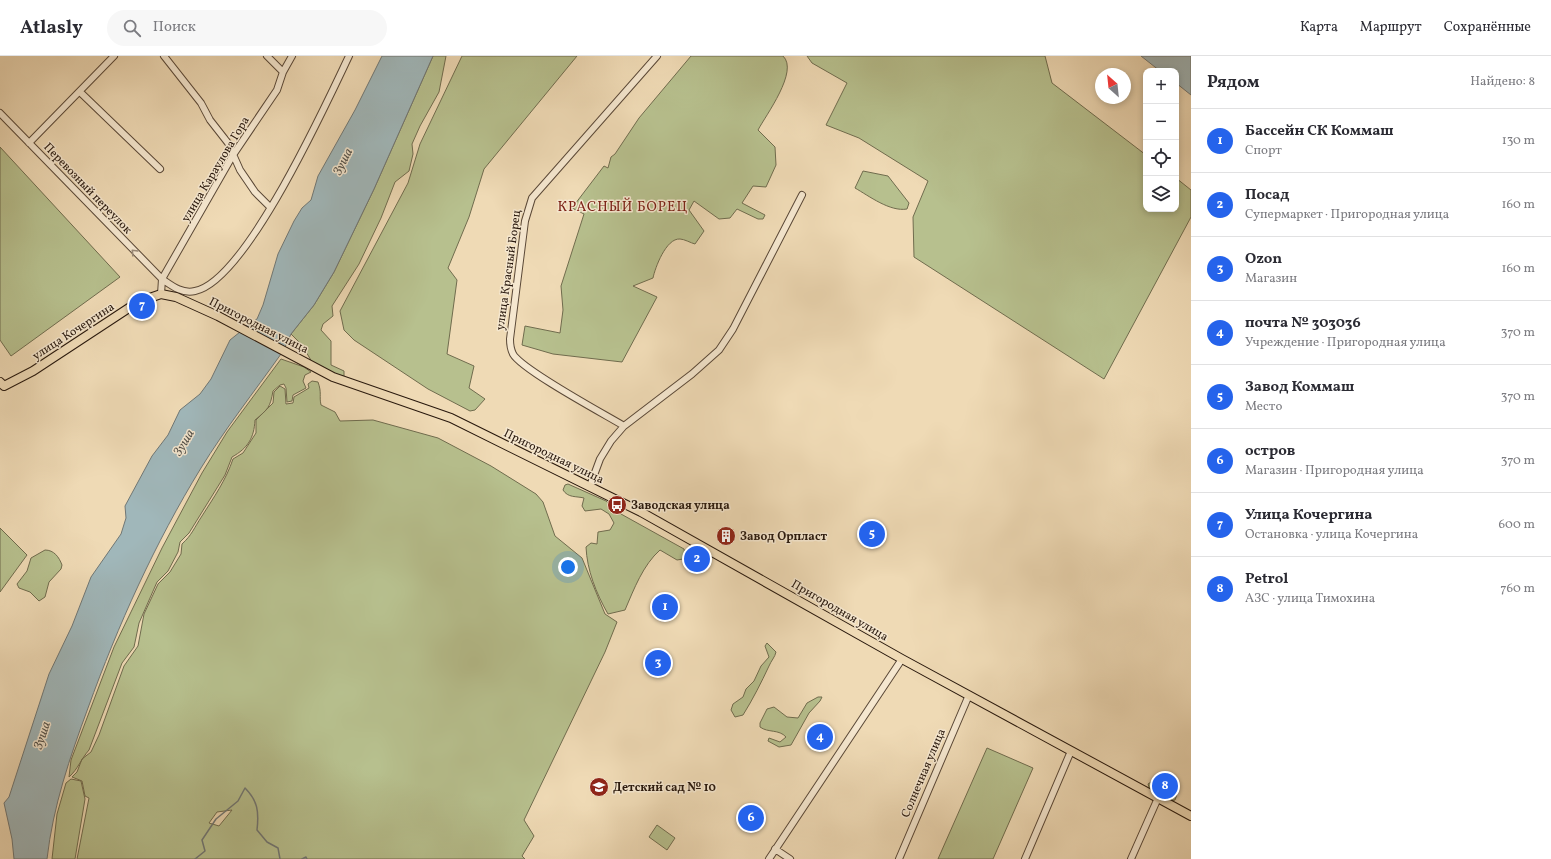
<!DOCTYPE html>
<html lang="ru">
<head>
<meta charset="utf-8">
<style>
	body { margin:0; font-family:Vollkorn,serif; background:#f7f7f7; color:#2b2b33 }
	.controls { position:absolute; right:12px; top:12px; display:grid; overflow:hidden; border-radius:8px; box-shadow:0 2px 6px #0003 }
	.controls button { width:36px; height:36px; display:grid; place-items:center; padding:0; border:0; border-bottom:1px solid #e1e1e2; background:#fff; color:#2b2b33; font:20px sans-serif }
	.compass { position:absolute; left:1095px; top:12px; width:36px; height:36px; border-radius:50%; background:#fff; box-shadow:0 2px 6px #0003; rotate:333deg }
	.you { position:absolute; left:568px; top:511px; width:14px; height:14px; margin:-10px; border:3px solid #fff; border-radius:50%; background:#1a73e8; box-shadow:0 0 0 6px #1a73e833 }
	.badge { display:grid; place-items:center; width:26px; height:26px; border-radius:50%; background:#2563eb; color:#fff; font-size:13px; font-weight:700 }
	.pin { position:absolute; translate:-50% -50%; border:2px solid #fff; box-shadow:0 1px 4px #0006 }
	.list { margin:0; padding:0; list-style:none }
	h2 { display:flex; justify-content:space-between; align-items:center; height:52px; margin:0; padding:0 16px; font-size:17px }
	h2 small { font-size:13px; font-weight:400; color:#7c7c81 }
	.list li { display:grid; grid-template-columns:26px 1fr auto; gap:12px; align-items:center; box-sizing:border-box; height:64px; padding:0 16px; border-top:1px solid #e1e1e2 }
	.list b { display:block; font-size:15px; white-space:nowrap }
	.list p { margin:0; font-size:13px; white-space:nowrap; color:#7c7c81 }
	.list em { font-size:13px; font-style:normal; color:#7c7c81 }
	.icon { flex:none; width:22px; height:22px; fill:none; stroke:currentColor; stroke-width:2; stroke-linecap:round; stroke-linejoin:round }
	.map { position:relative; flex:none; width:1191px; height:803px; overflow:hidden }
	header { display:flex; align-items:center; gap:24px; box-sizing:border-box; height:56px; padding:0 20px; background:#fff; border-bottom:1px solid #e1e1e2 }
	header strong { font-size:19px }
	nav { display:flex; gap:22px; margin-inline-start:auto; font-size:14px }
	.search { width:280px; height:36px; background:#f7f7f7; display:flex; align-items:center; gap:10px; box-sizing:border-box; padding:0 14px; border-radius:22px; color:#7c7c81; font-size:15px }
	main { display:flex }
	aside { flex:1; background:#fff }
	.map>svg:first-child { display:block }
	.green { fill:#b7c08e; stroke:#706c4e; fill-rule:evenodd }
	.water { fill:#a0b7ba; stroke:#707775 }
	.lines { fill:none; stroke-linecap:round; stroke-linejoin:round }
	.stream { stroke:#707775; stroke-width:1.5 }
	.minor-casing { stroke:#5a4837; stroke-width:8 }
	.major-casing { stroke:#28180d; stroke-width:10 }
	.minor { stroke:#f5e7cf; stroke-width:6 }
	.major { stroke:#efdab5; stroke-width:8 }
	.oneway { stroke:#998a78 }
	.labels { text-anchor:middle; stroke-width:3; stroke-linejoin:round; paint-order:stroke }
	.street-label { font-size:12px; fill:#28180d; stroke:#f5e7cf }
	.poi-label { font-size:12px; font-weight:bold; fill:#28180d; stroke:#f5e7cf; text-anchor:start }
	.water-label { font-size:13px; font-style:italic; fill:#52504a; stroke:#f5e7cf }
	.quarter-label { font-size:14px; letter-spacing:1px; fill:#7a1f14; stroke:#f5e7cf }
</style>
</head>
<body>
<header>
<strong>Atlasly</strong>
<div class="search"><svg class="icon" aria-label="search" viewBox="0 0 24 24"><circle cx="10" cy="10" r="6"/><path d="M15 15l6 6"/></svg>Поиск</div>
<nav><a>Карта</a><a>Маршрут</a><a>Сохранённые</a></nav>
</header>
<main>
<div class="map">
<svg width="1191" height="803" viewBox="0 0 1191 803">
	<rect width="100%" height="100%" fill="#efdab5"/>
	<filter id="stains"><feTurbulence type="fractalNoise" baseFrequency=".005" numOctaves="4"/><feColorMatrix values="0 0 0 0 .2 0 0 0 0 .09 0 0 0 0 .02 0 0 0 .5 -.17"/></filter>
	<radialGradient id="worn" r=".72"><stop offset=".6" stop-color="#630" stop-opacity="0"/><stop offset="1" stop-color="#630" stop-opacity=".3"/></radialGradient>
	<path class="green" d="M433,0h13l-7,36 -19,34 -8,18 1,10 -4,17 -14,11 -14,36 -22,46 -27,42 1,10 -10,8 -2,6 10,11v24l13,6v6l-13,-3 -19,-12 -10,-17 -11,-11 23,-29 20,-33 40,-83z
		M462,0h115l-93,113 -15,48 -21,51 9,12 -10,74 27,12 -5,22 16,11 -10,11 -5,1 -42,-22 -74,-49 -10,-10 -4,-19 68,-128 12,-39z
		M691,0h92c16,15 -17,59 -25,74l17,17 1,18 -10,22 -13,-1 -11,17 23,12 -2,4h-5l-21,-10 -7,9 -11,1 -25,-18 -5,9 15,21 -9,13c-4,-1 -11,-5 -15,-5 -14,-1 -25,29 -27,39l-20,8 24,11 -35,65 -69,-8 -31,-9 3,-19 35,7 3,-23 -2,-24 23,-72 -12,-6 32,-42 4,2 3,-11 4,-3 24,-36z
		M807,0h238l7,27 94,72v54h30v-31l15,12v27l-87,162 -190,-122 -1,-40 15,-36 -69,-43 -33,-13 21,-42 -35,-20z
		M0,91l120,130 -109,79 -11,-16z
		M863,115l25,5 21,27 -2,6c-17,3 -38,-13 -52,-21z
		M281,303l23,8 7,5 -6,3 -2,6 3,7 -13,7 -1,6 -5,1 -1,-14 -2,-4 -4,1 -7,6c-3,17 -5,18 -18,29 -1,18 -7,28 -23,37l-7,18 -36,58 -9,9 -2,10 -10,19 -11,11 -18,41 -5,24 -12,16 -33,87c-8,9 -11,19 -20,27l2,-17 43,-113 48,-99 40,-75 25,-41z
		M312,325l6,1c4,11 1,14 3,23l14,7 5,9 33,-1 65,18 53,28 45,28 7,8 12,34 27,22 23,56 12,8 -12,30 -81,168 10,16 -12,20 3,3h-448l12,-61 -4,-2 -3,-15 -10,-4 5,-5 5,-13 9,-7 8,-17 25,-69 14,-20 6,-32 14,-30 12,-12 11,-18 1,-10c10,-9 12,-16 20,-28 12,-19 24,-36 31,-57l10,-6 13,-20v-13l17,-17 1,-11 6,-6 5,3 1,15 7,-1 1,-6 15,-9 -1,-4zM232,754l-13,16 -10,-3 8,-11z
		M568,428l38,17 15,13 63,35 1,6 -2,4 -6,1 -17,-10c-17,15 -26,39 -35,60l-17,4c-12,-21 -21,-44 -22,-67l5,-4 6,1 1,-12 12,-2 4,-7 -5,-9 -8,-5 -16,2 -3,-5 2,-8c-8,-2 -16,0 -21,-8l2,-5z
		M0,472l27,27 -27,37z
		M45,494c9,0 14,7 17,15l-1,4 -12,13 -4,15 -6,4 -9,-9 -11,-4 -2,-4 10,-13 4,-13z
		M767,587l9,9c-1,5 -5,9 -7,14 -8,17 -16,33 -26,49l-8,2 -4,-7 2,-6 10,-7 3,-8 8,-8 7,-15 8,-9 -4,-11z
		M818,641h4l-2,4 -11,12 -18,32 -12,2 -11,-6 1,-3 11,4 6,-5c-7,-8 -18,-4 -26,-10v-4l7,-14 7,-2 13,10 11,1 9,-15z
		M987,692l46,20 -40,91h-55z
		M71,723l10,2 4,18 -10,60h-23l5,-45 9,-31z
		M1151,726c9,0 31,4 24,18l-4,1 -21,-11 -2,-6z
		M657,769l18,13 -8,12 -18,-13z"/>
	<path class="water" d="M382,0h51l-59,133 -40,83 -20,33 -23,29 -6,13 -39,-21 11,-7 6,-14 15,-51 16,-33 8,-13 9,-8 7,-24 37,-66z
		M1141,0h50v39l-15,-12v-12h-16z
		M240,276l41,22c-27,38 -56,75 -80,114 -46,75 -83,157 -113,240 -18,49 -35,98 -41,151h-33l-2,-20 -8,-36 5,-6 40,-123 23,-48 19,-49 30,-43 5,-16 -1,-12 27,-50 16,-21 12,-25 20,-16 11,-15 19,-39z"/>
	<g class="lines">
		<path class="stream" d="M195,803l10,-8 -3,-11 14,-21 22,-18 7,-13c13,13 14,24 12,42l10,12 11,6 2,11
			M302,803l4,-2 1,2"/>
		<defs>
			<path id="minor" d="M164,0l37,47 9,17 18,23 12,27 15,22 15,15
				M267,0l16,16
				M80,36l80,77
				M0,57l162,166c10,7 20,15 33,12 51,-10 131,-187 154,-235
				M29,87l85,-87
				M161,238l1,-15 71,-124 44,-65 6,-18 9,-16
				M624,370c-20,-12 -102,-56 -111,-72 -2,-4 -3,-10 -3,-15l15,-118 7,-23 125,-142
				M590,430l10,-27 11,-18 13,-15 68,-52 27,-24 14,-21 69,-134
				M775,793l15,10
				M769,803l133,-200
				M899,803l70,-164
				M1025,803l46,-108
				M1131,803l27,-61"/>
			<path id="major" d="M0,326l4,4 29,-15 105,-69 23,-8 15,3 42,19 115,61 118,41 190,94 261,147 289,157"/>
		</defs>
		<use href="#minor" class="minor-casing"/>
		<use href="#major" class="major-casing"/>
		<use href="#minor" class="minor"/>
		<use href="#major" class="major"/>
	</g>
	<defs><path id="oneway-chevron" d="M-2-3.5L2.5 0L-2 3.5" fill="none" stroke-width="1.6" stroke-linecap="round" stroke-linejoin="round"/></defs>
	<use class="oneway" href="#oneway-chevron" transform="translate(134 196) rotate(-134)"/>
	<defs>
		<symbol id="bus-disc" viewBox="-11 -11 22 22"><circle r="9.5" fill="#8f2418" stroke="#f5e7cf"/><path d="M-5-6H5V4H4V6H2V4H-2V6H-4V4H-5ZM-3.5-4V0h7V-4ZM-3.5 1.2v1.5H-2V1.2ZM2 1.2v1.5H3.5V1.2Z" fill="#fff"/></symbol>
		<symbol id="building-disc" viewBox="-11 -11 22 22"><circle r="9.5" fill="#8f2418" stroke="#f5e7cf"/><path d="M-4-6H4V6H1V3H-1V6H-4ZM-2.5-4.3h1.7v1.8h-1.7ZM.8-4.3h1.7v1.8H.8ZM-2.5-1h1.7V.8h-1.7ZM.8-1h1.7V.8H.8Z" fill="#fff"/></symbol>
		<symbol id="school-disc" viewBox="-11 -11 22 22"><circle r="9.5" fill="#8f2418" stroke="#f5e7cf"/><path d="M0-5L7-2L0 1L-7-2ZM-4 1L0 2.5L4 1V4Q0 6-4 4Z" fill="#fff"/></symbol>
	</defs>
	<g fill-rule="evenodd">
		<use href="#bus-disc" x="606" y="438" width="22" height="22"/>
		<use href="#building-disc" x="715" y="469" width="22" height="22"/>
		<use href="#school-disc" x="588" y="720" width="22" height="22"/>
	</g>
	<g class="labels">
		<g class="street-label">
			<text transform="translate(215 113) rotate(-59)" y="4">улица Караулова Гора</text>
			<text transform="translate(88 132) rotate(46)" y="4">Перевозный переулок</text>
			<text transform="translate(508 214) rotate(-82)" y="4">улица Красный Борец</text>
			<text transform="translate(259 269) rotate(27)" y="4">Пригородная улица</text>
			<text transform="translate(73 275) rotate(-33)" y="4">улица Кочергина</text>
			<text transform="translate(554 400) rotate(26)" y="4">Пригородная улица</text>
			<text transform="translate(840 554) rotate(30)" y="4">Пригородная улица</text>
			<text transform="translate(923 717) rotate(-67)" y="4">Солнечная улица</text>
		</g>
		<g class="poi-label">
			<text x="631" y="453">Заводская улица</text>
			<text x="740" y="484">Завод Орпласт</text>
			<text x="613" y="735">Детский сад № 10</text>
		</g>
		<g class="water-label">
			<text transform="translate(342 105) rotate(-64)" y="5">Зуша</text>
			<text transform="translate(183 386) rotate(-59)" y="5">Зуша</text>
			<text transform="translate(41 679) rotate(-72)" y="5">Зуша</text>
		</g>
		<g class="quarter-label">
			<text x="623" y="155">КРАСНЫЙ БОРЕЦ</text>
		</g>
	</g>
	<rect width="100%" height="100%" filter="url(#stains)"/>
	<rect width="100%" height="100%" fill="url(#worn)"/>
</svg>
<div class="controls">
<button>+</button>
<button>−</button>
<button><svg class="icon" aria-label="locate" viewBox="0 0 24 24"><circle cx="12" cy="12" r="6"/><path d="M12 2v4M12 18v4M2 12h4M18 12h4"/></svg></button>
<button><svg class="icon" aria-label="layers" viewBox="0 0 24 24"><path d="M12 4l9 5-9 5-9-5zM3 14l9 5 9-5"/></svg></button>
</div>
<svg class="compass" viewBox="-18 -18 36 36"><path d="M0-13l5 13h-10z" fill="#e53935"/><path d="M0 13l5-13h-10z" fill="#7c7c81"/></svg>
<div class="you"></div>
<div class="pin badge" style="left:665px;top:551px">1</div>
<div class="pin badge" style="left:697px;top:503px">2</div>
<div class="pin badge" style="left:658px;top:607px">3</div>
<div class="pin badge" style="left:820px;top:681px">4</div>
<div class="pin badge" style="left:872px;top:478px">5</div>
<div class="pin badge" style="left:751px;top:762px">6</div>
<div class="pin badge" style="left:142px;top:250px">7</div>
<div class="pin badge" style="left:1165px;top:730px">8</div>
</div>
<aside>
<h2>Рядом<small>Найдено: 8</small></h2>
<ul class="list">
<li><span class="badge">1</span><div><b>Бассейн СК Коммаш</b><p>Спорт</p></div><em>130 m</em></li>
<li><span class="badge">2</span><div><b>Посад</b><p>Супермаркет · Пригородная улица</p></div><em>160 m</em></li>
<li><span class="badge">3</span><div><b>Ozon</b><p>Магазин</p></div><em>160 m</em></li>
<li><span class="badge">4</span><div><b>почта № 303036</b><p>Учреждение · Пригородная улица</p></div><em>370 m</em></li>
<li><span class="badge">5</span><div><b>Завод Коммаш</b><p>Место</p></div><em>370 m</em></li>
<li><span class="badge">6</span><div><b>остров</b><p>Магазин · Пригородная улица</p></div><em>370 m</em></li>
<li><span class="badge">7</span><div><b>Улица Кочергина</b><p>Остановка · улица Кочергина</p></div><em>600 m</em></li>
<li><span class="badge">8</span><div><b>Petrol</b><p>АЗС · улица Тимохина</p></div><em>760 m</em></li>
</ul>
</aside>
</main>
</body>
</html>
